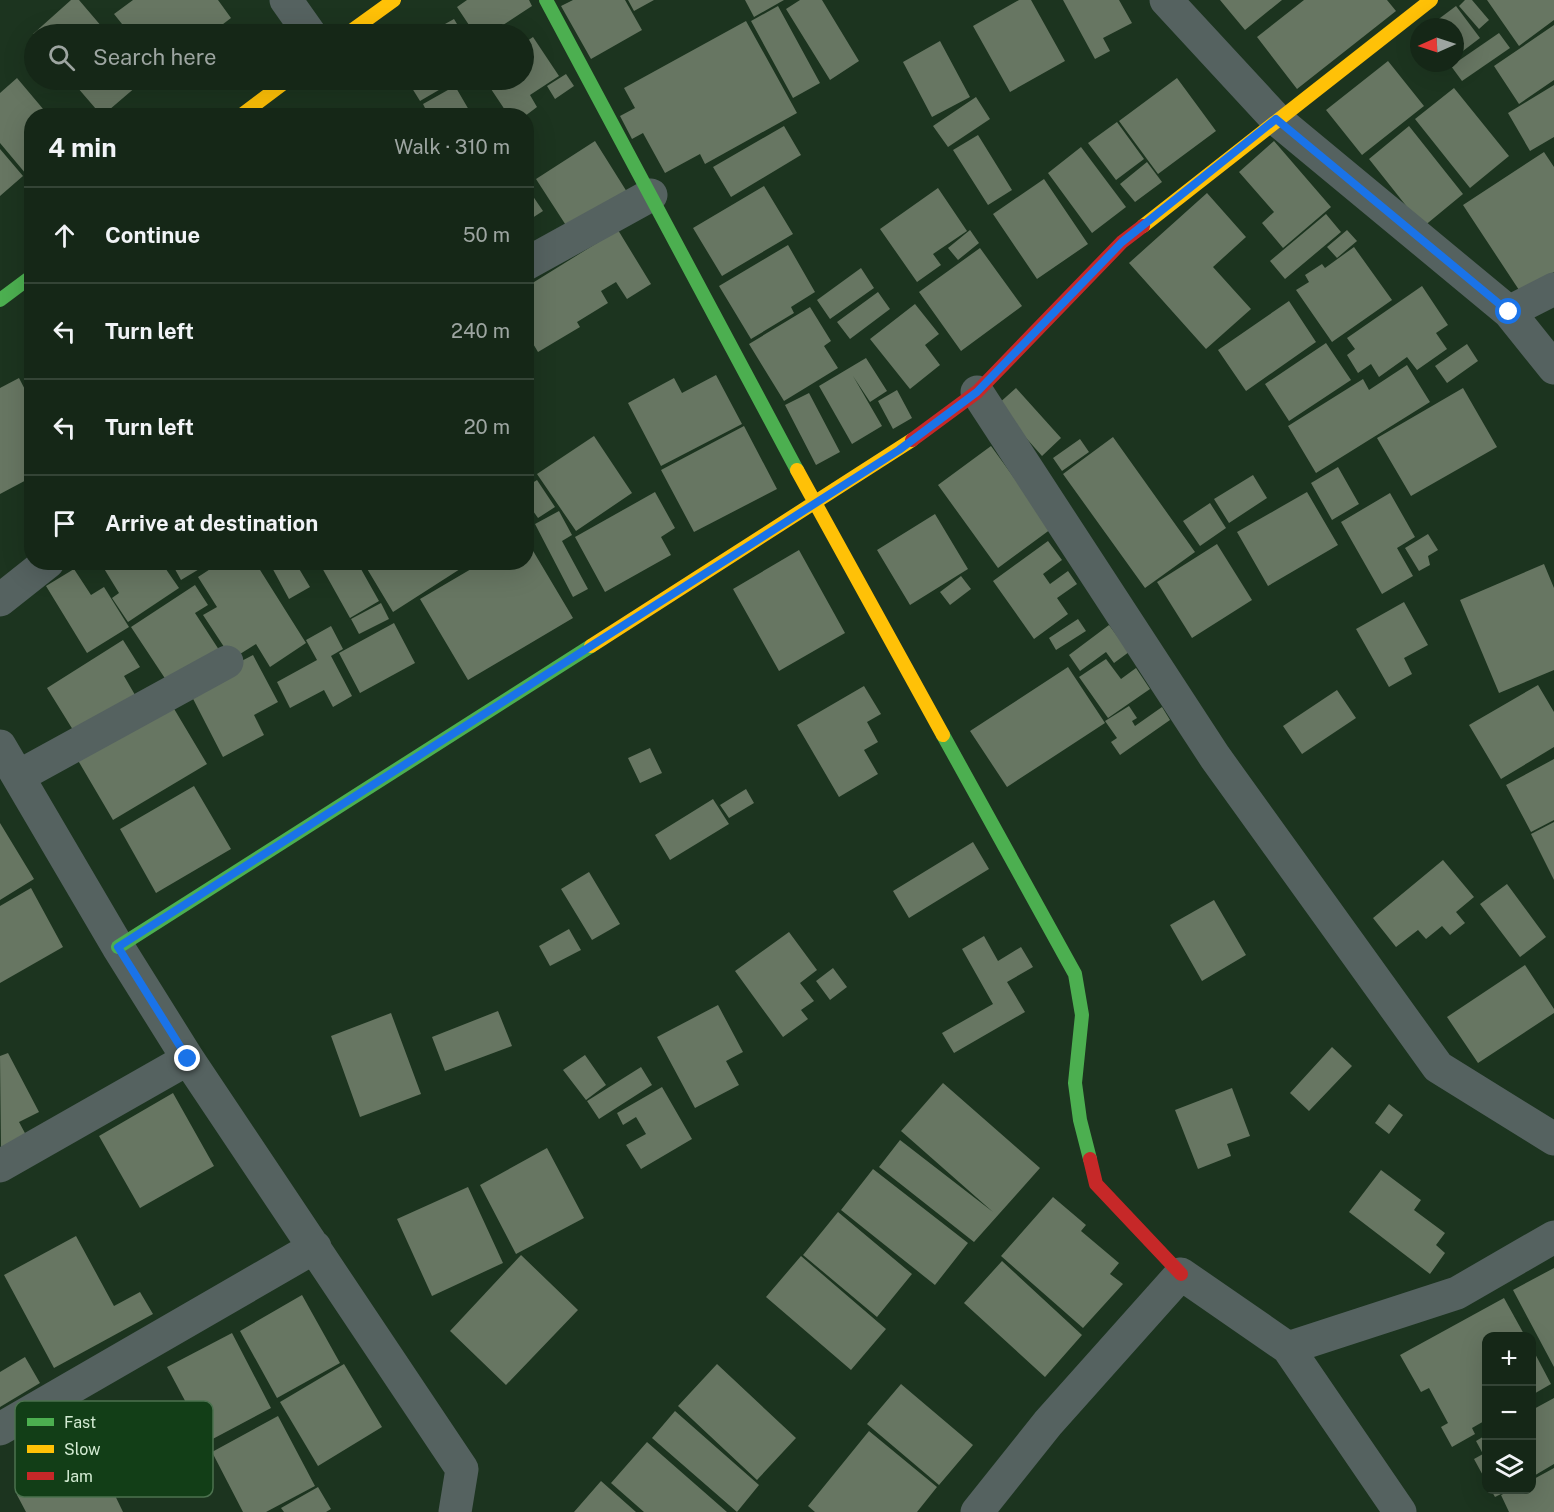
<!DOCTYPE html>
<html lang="en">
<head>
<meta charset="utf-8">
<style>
	body { margin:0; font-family:"Public Sans",sans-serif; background:#1e2f20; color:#f1f3f6 }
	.controls { position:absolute; right:18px; bottom:18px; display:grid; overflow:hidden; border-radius:12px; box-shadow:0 6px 24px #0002 }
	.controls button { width:54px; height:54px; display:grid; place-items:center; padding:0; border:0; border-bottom:2px solid #344436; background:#152717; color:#f1f3f6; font:30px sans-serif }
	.compass { position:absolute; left:1410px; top:18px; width:54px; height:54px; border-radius:50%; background:#152717; box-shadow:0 6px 24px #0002; rotate:267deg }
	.stop { position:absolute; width:18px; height:18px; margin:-14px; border:4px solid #1a73e8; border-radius:50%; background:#fff }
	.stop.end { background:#1a73e8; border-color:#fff; box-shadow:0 2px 6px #0008 }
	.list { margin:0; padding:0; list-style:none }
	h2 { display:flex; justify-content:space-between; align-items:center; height:78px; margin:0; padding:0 24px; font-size:26px }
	h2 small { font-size:20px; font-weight:400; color:#9da5a1 }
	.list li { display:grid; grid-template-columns:39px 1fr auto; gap:18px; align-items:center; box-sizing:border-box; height:96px; padding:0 24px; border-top:2px solid #344436 }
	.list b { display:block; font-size:22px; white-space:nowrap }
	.list em { font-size:20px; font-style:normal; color:#9da5a1 }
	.icon { flex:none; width:33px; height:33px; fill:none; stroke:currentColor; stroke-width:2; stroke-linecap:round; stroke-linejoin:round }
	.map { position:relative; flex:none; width:1554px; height:1512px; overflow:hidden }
	.search { position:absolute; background:#152717; box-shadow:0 6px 24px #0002; left:24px; top:24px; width:510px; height:66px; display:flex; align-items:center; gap:15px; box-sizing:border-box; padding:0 21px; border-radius:33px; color:#9da5a1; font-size:22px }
	.panel { position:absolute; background:#152717; box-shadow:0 6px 24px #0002; left:24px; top:108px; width:510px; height:462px; border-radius:24px }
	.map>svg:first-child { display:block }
	.building { fill:#677662 }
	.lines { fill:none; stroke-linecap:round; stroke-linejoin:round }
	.street { stroke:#556260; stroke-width:33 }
	.fast { stroke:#4caf50; stroke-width:14 }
	.slow { stroke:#ffc107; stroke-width:14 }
	.jam { stroke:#c62828; stroke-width:14 }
	.route { stroke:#1a73e8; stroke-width:8 }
	.key { fill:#123e17; stroke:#4c724f; stroke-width:1.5 }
	.key-label { font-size:16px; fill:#d3ebd3 }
</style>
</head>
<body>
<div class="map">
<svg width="1554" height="1512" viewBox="0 0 1554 1512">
	<rect width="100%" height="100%" fill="#1c341f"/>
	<path class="building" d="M71,0h8l29,34h-75z
		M133,0h85l13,18 -21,16h-80l-16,-20z
		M467,0h62l3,6 -32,21 4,7h-29l-18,-27z
		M573,0h52l17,30 -51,29 -30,-53z
		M628,0h26l-20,11z
		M745,0h39l-30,17z
		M800,0h22l37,61 -29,19 -44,-71z
		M1019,0h12l34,61 -55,31 -37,-66z
		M1063,0h56l13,23 -29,15 7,13 -15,8z
		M1220,0h62l-37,30z
		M1304,0h83l9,11 -99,78 -40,-52z
		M1465,0h7l17,20 -10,9 -20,-23z
		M1487,0h67v20l-35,26z
		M778,6l42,77 -27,15 -42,-77z
		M1456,6l24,32 -25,19v-30h-27z
		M454,19l9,15h-36z
		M746,21l51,92 -92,51 -5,-10 -35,19 -22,-40 -11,6 -12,-23 15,-8 -11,-20z
		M1554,25v55l-35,24 -25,-38z
		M1499,33l11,15 -48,33 -11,-15z
		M533,37l26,39 -29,19 7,12 -12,9h-16l-24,-36h39v-37z
		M940,41l30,56 -38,20 -29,-55z
		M1388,61l36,45 -62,49 -36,-45z
		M566,74l8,12 -19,13 -8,-13z
		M17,78l32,38h-17v53l-6,5 -26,-31v-50z
		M1177,78l39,53 -58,43 -39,-53z
		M71,80h73l-42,36z
		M407,80h49l-36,21z
		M1554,85v52l-24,14 -22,-38z
		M455,86l14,24 -11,6h-29l-6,-12z
		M1454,88l55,68 -39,32 -55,-69z
		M976,97l14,22 -42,28 -15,-21z
		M1117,122l27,37 -28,21 -28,-37z
		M784,126l17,29 -70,42 -18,-30z
		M1409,126l54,68 -40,33 -54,-68z
		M978,135l34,55 -24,15 -35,-55z
		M595,141l32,51 -58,38 -33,-51z
		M1274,141l57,66 -48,41 -21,-25 12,-11 -35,-40z
		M1081,147l45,60 -34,26 -44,-60z
		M0,149l23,27 -23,20z
		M1544,152l10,15v105l-33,21 -58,-88z
		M1147,162l15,20 -27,20 -15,-18z
		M1044,179l44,65 -51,35 -44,-65z
		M526,186l17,25 -17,11z
		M764,186l29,48 -71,42 -29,-48z
		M938,188l29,43 -34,23 8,11 -24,17 -37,-53z
		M1207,193l39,44 -33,30 38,42 -45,40 -77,-86z
		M1326,214l15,18 -56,47 -15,-18z
		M618,230l33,54 -24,15 -11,-17 -15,9 7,12 -31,19 3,5 -42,25 -12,-20v-45z
		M970,230l9,13 -21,17 -10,-12z
		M1347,230l10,11 -20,17 -10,-11z
		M788,245l27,47 -24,15 3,6 -43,26 -32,-53z
		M1354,247l38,53 -60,42 -36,-52 13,-8 -4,-7 17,-11 3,4z
		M980,248l42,58 -61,45 -42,-59z
		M861,268l13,20 -44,31 -13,-19z
		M1422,286l26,39 -12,8 11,16 -30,21 -10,-13 -28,20 -8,-13 -13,9 -11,-18 8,-6 -8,-11z
		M878,292l12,17 -40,30 -13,-17z
		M1289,301l27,41 -70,49 -28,-41z
		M915,304l24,30 -14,11 15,20 -30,24 -40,-50z
		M810,307l21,34 -7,5 14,22 -54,33 -35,-57z
		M1326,343l25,37 -62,41 -24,-37z
		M1467,344l11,17 -31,22 -12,-17z
		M866,358l21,33 -17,11 -17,-26 29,50 -30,18 -33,-58z
		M1407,365l23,37 -114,71 -28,-47 75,-47 6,11z
		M716,375l26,49 -81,42 -33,-63 46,-25 8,15z
		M19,378l13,25v74l-32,17v-106z
		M1016,388l45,50 -19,18 -45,-51z
		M1463,388l34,59 -86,49 -34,-58z
		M897,390l15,28 -19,11 -15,-28z
		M809,393l31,59 -24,13 -31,-60z
		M744,426l33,63 -83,43 -33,-62z
		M594,436l38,57 -56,38 -39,-57z
		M1113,437l82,115 -50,36 -82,-114z
		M1080,439l9,13 -27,19 -9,-13z
		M991,446l60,83 -53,39 -60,-83z
		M1338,467l21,37 -27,16 -21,-37z
		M1253,475l14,23 -38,25 -15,-24z
		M537,480l18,27 -17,11 -12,-17v-14z
		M655,492l20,36 -14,9 10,18 -66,37 -30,-55z
		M1307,492l31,53 -70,41 -31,-54z
		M1390,493l25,44 -18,11 16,28 -31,18 -41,-72z
		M1210,503l16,25 -26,18 -17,-25z
		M559,511l13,24 -10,6 26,48 -15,8 -38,-73z
		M935,514l33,55 -58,36 -33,-55z
		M1428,534l10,16 -10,6 2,9 -11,6 -14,-23z
		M526,539l47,79 -105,62 -48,-81 63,-37h43z
		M1048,541l14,19 -19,14 7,10 18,-13 9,13 -20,14 11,16 -34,25 -41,-58z
		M1217,544l35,56 -60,38 -35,-56z
		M799,550l46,83 -66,38 -46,-82z
		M100,562h61l18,26 -51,34 -16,-24 7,-5z
		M171,562h40l-30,18z
		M221,562h34l51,81 -36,24 -14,-23 -24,15 -29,-44 14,-8 -19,-30z
		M269,562h26l15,25 -21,12z
		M327,562h30l22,39 -29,17 -29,-52z
		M363,562h108l-78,50z
		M1544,564l10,24v82l-55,23 -39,-93z
		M74,569l17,26 13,-8 25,40 -42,26 -41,-67z
		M961,576l10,13 -21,16 -10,-13z
		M195,585l13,20 -13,8 28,43 -51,33 -41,-62z
		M1404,602l24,43 -24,13 8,16 -23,13 -33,-58z
		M381,603l8,16 -30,15 -8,-15z
		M1078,619l8,12 -30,19 -7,-12z
		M394,623l21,40 -55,30 -21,-40z
		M1109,625l20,27 -15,11 -8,-11 -26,19 -11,-16z
		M331,626l12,23 -12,7 21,40 -19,11 -9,-17 -34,18 -13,-26 40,-22 -11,-20z
		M123,640l17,27 -16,9 14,24 -60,38 -31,-50z
		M253,655l25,47 -24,13 10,20 -41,22 -35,-68z
		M1106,659l15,20 15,-11 14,21 -42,29 -29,-41z
		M1068,667l37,56 -98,64 -37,-56z
		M1538,685l16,27v35l-53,32 -32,-54z
		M864,686l17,28 -14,8 11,20 -14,8 14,24 -39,23 -42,-72z
		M1337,690l19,28 -54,36 -19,-28z
		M170,702l37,62 -94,56 -37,-63z
		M1129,706l8,12 -5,3 3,5 27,-19 8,13 -50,35 -9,-13 6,-4 -12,-17z
		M650,748l12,25 -22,10 -12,-25z
		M1554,759v61l-23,12 -25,-47z
		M194,786l37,63 -75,44 -36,-64z
		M746,789l8,14 -25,15 -9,-13z
		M713,799l16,25 -59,36 -15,-25z
		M1554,822v58l-23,-46z
		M0,823l34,56 -34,21z
		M973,842l16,27 -80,49 -16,-27z
		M1443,860l31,37 -18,15 9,11 -15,12 -8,-9 -16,13 -8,-9 -22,17 -23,-29z
		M589,872l31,52 -28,16 -31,-51z
		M1507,884l39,53 -26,20 -40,-53z
		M31,888l32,59 -63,36v-77z
		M1214,900l32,55 -44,26 -32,-56z
		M569,929l12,21 -31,16 -11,-20z
		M789,932l28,38 -17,13 14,18 -13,9 7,9 -25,18 -48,-66z
		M984,936l14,25 23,-14 12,20 -26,15 18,30 -71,41 -12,-20 51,-29 -31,-55z
		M1525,965l29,44v4l-76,50 -31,-46z
		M833,968l14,19 -17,13 -14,-19z
		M718,1005l25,47 -17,9 13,24 -44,23 -38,-71z
		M498,1011l14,35 -67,25 -13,-34z
		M391,1013l30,81 -61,23 -29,-81z
		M1332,1047l20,19 -43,45 -19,-18z
		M8,1053l31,59 -20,10 7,13 -25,13 -1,-92z
		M585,1055l21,30 -20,15 -23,-30z
		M641,1067l11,18 -53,34 -12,-18z
		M943,1083l97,85 -66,74 -95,-75 21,-27 93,72 -92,-81z
		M662,1087l30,52 -51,30 -15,-24 20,-11 -10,-17 -13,8 -6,-12z
		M1232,1088l18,48 -23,8 4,12 -33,13 -23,-59z
		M173,1093l41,73 -74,42 -41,-72z
		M1389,1104l14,11 -14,19 -14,-11z
		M547,1148l37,70 -68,36 -36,-69z
		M873,1169l95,74 -33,42 -94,-75z
		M1381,1170l40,30 -7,10 31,23 -9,12 9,8 -15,21 -81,-62z
		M468,1187l35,76 -71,33 -35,-77z
		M1053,1197l33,28 -5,6 38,32 -9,11 13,10 -40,44 -82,-72z
		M838,1212l74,62 -35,43 -74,-62z
		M76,1236l38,70 26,-14 13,22 -99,54 -50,-93z
		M521,1255l57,55 -72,75 -56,-54z
		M801,1256l85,73 -35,41 -85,-73z
		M1002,1261l80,74 -37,42 -81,-74z
		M1554,1268v99l-41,-77z
		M302,1295l38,68 -63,35 -37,-67z
		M1504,1298l21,38h-39v84l-14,8 3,6 -23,13 -11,-20 7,-4 -19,-35 -8,4 -21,-37z
		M232,1333l39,75 -64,34 -40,-75z
		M1532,1348l19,36 -19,11z
		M25,1357l15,26 -40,24v-35z
		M344,1364l38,63 -64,39 -38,-64z
		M717,1364l79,74 -39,42 -79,-74z
		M901,1384l72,61 -34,40 -72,-61z
		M1554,1398v66l-22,13v-67z
		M675,1411l84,74 -22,27 -85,-74z
		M278,1416l37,70 -49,26h-23l-31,-60z
		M869,1431l68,56 -20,25h-102l-7,-6z
		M1486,1435v46l-12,-22 9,-5 -7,-13z
		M647,1442l80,70h-83l-33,-29z
		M96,1456l27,56h-97l-9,-17z
		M1554,1468v44h-45l-8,-17 11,-5h20v-10z
		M601,1481l35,31h-62z
		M318,1487l13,22 -5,3h-42l-3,-4z
		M1491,1490h18l-14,7z"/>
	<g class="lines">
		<path class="street" d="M286,0l24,34
			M1166,0l110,119 233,193 45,56
			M526,264l125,-69
			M1509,312l45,-23
			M977,392l238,365 223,310 116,72
			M0,600l48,-38
			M0,746l118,201 70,112 274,410 -7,43
			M19,776l208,-114
			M0,1166l188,-107
			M1288,1348l169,-55 97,-56
			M0,1429l315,-182
			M977,1512l71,-89 133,-149 107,74 112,164"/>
		<path class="fast" d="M546,0l251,470
			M0,300l32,-24
			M943,735l132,239 7,41 -7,68 5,37 10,39
			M118,947l473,-301"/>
		<path class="slow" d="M347,34l47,-34
			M240,116l48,-36
			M1143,226l288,-226
			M797,470l146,265
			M591,646l321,-206"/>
		<path class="jam" d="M912,440l65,-48 145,-150 21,-16
			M1090,1159l6,25 85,90"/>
	</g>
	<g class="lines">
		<path class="route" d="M188,1059l-70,-112 781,-497 78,-58 145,-150 154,-123 233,193"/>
	</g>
	<rect x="15" y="1401" width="198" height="96" rx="9" class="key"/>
	<rect x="27" y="1418" width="27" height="8" fill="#4caf50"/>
	<rect x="27" y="1445" width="27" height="8" fill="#ffc107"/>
	<rect x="27" y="1472" width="27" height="8" fill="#c62828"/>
	<g class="key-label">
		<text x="64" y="1428">Fast</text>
		<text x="64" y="1455">Slow</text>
		<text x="64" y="1482">Jam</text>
	</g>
</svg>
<div class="controls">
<button>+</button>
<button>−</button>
<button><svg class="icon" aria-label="layers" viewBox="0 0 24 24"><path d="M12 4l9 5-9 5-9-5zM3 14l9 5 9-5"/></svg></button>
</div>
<svg class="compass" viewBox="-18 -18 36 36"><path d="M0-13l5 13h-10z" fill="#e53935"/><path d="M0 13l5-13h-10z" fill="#9da5a1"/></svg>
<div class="stop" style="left:1509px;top:312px"></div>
<div class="stop end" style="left:188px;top:1059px"></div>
<div class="search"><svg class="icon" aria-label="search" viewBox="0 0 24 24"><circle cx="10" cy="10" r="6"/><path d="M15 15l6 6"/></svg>Search here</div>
<section class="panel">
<h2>4 min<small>Walk · 310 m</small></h2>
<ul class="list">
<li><svg class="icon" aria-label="ahead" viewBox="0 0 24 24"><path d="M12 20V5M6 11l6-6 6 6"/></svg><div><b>Continue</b></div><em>50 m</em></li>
<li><svg class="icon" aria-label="left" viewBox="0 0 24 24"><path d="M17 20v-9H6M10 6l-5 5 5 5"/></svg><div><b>Turn left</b></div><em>240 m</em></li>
<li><svg class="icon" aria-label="left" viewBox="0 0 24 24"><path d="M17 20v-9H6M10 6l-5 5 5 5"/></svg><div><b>Turn left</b></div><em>20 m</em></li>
<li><svg class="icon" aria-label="arrive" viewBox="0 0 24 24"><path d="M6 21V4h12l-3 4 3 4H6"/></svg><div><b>Arrive at destination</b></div></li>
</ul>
</section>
</div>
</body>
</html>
